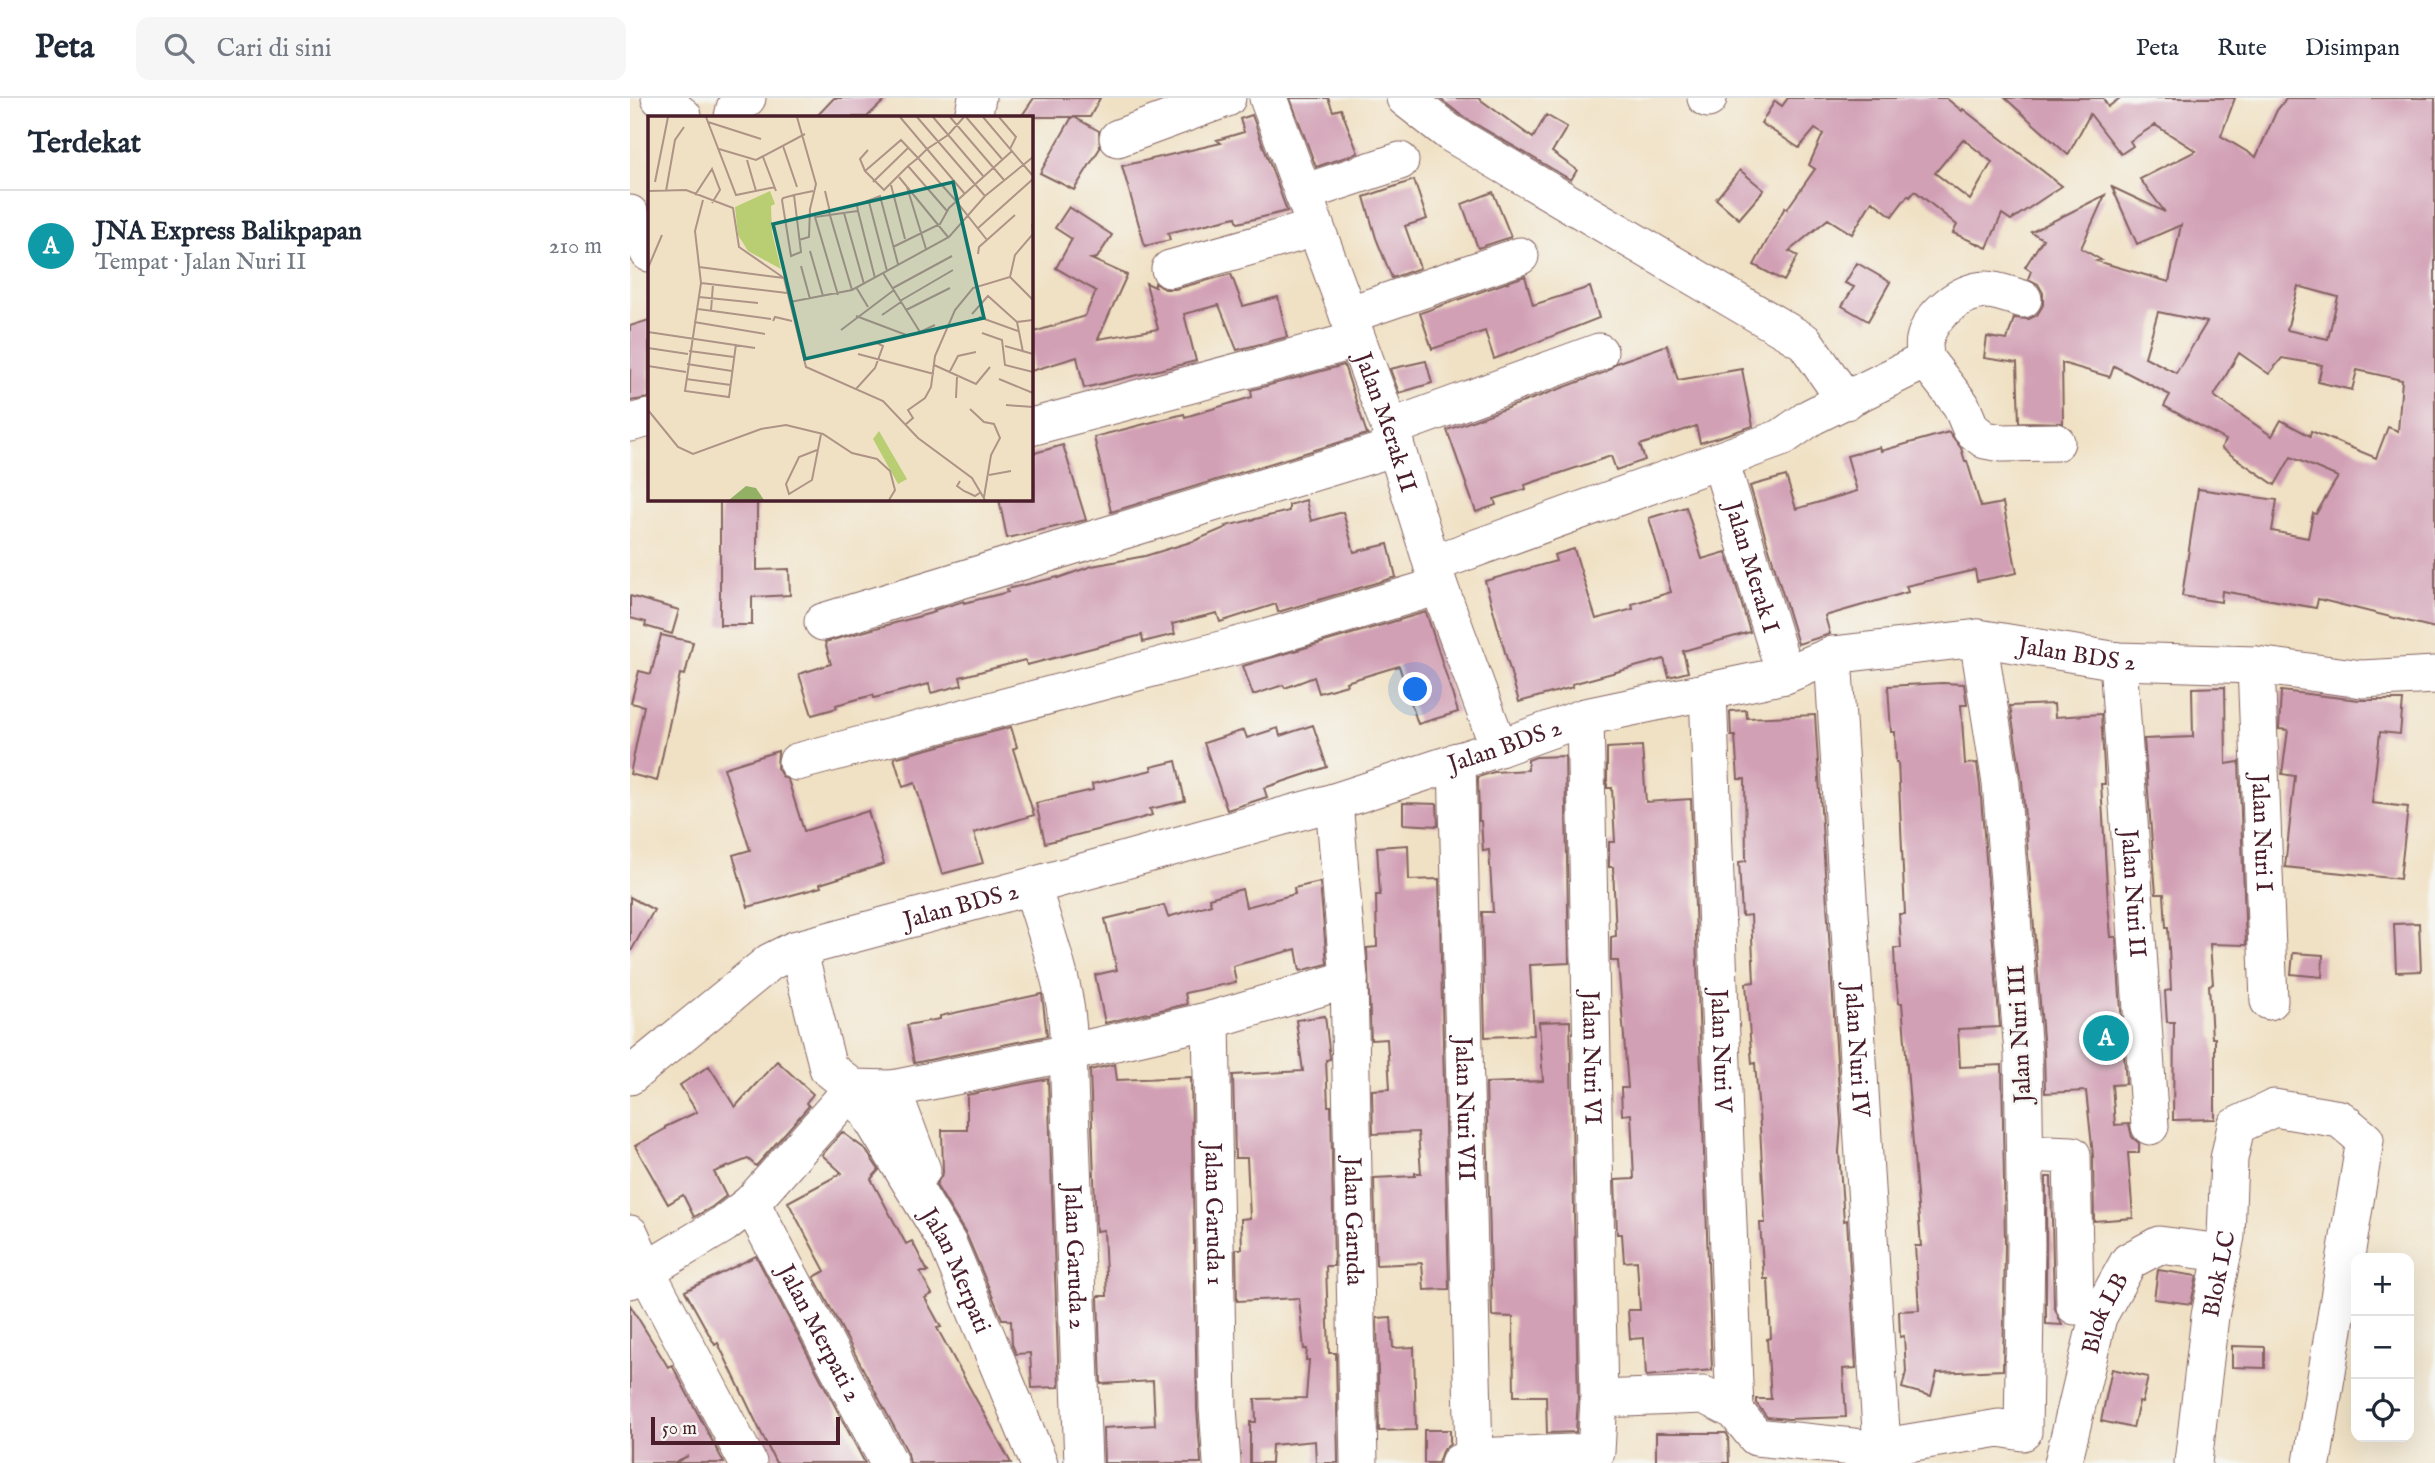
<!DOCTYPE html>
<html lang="id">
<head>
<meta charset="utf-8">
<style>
	body { margin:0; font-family:"IM FELL English",serif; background:#f6f6f7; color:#1f2937 }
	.controls { position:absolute; right:21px; bottom:21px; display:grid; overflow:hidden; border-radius:14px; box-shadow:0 7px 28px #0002 }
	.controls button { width:63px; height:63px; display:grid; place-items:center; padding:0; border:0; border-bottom:2px solid #e0e1e3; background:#fff; color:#1f2937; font:35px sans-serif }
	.scale { position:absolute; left:21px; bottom:18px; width:189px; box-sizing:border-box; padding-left:7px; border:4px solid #4a1f2b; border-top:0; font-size:19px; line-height:24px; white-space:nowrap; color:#4a1f2b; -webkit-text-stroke:5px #f6f6f2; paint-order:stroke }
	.you { position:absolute; left:786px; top:592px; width:24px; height:24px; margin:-18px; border:5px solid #fff; border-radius:50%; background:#1a73e8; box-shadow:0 0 0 10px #1a73e833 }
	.badge { display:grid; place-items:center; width:46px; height:46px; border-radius:50%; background:#db2777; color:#fff; font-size:23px; font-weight:700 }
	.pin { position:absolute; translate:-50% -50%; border:4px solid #fff; box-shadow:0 2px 7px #0006 }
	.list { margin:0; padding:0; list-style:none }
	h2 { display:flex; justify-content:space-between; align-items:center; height:91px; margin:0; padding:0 28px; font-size:30px }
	h2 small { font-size:23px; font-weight:400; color:#747a83 }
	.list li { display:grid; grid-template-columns:46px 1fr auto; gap:21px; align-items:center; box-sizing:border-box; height:112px; padding:0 28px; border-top:2px solid #e0e1e3 }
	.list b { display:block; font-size:26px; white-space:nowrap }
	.list p { margin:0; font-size:23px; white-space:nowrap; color:#747a83 }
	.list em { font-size:23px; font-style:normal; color:#747a83 }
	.icon { flex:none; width:38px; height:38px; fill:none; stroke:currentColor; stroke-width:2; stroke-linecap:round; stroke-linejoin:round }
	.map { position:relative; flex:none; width:1805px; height:1365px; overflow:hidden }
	header { display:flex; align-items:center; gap:42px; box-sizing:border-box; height:98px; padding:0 35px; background:#fff; border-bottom:2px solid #e0e1e3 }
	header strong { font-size:33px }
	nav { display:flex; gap:38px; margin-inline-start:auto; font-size:24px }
	.search { width:490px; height:63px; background:#f6f6f7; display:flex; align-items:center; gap:18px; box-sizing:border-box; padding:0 24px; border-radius:14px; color:#747a83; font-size:26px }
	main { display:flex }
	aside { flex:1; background:#fff }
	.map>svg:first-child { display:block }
	.building { fill:#d2a0b5; fill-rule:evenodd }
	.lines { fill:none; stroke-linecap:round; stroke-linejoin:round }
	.minor-casing { stroke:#846361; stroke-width:39 }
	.minor { stroke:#fff; stroke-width:37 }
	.labels { text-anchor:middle; stroke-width:5; stroke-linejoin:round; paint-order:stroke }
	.street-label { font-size:24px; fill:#4a1f2b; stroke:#f6f6f2 }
	.inset-road { fill:none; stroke:#ae9387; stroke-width:2 }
	.view { fill:#0f766e; fill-opacity:0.15; stroke:#0f766e; stroke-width:3.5 }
	.inset-edge { fill:none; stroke:#4a1f2b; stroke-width:3.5 }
</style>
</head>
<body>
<header>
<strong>Peta</strong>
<div class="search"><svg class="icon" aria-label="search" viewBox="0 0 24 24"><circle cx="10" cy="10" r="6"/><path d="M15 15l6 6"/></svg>Cari di sini</div>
<nav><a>Peta</a><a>Rute</a><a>Disimpan</a></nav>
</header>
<main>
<aside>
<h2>Terdekat<small></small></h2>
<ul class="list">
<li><span class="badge" style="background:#0f9aa8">A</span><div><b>JNA Express Balikpapan</b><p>Tempat · Jalan Nuri II</p></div><em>210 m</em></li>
</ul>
</aside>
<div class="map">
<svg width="1805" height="1365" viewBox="0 0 1805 1365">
	<rect width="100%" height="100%" fill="#f6f6f2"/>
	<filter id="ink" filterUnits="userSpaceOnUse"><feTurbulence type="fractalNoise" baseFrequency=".0143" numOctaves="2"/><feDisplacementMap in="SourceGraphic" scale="14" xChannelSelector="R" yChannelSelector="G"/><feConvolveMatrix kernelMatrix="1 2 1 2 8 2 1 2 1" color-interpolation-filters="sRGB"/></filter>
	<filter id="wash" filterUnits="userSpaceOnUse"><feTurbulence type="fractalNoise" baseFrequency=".00686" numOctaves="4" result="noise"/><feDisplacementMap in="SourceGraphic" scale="28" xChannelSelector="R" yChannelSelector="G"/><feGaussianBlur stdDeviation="1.57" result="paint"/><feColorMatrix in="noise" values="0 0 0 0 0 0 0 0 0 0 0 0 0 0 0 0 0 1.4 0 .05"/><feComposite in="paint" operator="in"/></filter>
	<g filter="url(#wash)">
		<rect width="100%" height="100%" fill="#f0e1c4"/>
		<g id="blocks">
			<path class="building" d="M204,0h53l-20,19h-51z
				M404,0h66l-10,19h-16l25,14 1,17 -26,42 -34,-17 32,-56h-51z
				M660,0h38l5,13 8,-2 17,44 -42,14z
				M809,0h39l55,40 13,-23 21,12 -15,25 25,18 -6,10 -109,-64z
				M1158,0h158l16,13 1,-2 99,77 -51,34 -9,-6 -15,34 -34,-15 4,-8 -42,-34 -5,6 -2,-2 -16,21 -20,-15 -20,33 -24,-15 -39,32 9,5 -14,25 -30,-16 31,-58 2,2 28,-40 -6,-4 14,-31 -8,-5 -16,19 -38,-25 14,-22 7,5zM1333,41l29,23 -22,38 -35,-27z
				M1375,0h98l5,9 12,-9h115l-14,38 35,21 21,-47 10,-12h148v530l-117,-29 -2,9 -94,-17 -1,11 -39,-6 16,-107 79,11 -5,31 36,7 5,-25 3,1 22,-37 -47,-20 -16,28 -54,-37 5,-8 -62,-34 6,-11 -56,-29 -4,11 -48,-14 1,60 -44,-1 -2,-59 -33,-5 3,-21 20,3 7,-22 15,1 8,-4 6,-10v-12l-5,-9 -10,-5 3,-8 -6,-4 18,-28 -12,-7 74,-37 -24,53 20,12 -4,1 72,21 12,-57 -44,19 -25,-57 53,25 -25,-33 56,-28 -41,-26 -25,16 3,5 -12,8 -31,-40 -22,41zM1668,188l40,11 -10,42 -41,-9zM1528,214l49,10 -31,51 -31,-16zM1609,255l30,21 13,-16 40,7 -4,17 34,8 5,-20 45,10 -4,51 -10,-4 -12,31 -65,-27 -1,5 -29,-16 -9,16 -58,-40z
				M622,17l35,96 -49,12 -2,-6 -68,16 2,7 -25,6 -23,-80 99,-23 -4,-3 27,-8 -4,-13z
				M1110,72l24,20 -25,29 -23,-20z
				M784,82l13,39 -22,7 15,42 -28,10 -16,-40 -12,-41z
				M863,94l18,45 -33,11 -16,-44z
				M439,109l43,28 -15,23 -6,1 36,16 -29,64 60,-10 -12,-46 9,4v-4l10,6h10l56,-15 12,32 35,-9 9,40 -50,13 -18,-45 -35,9 12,47 -112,27 -7,-31 -46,14v-38l54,-17 11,-25 -40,-23 16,-29 -17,-11z
				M1227,165l33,19 -22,39 -26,-15 12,-19 -9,-4z
				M895,178l8,29 57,-18 9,31 -105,41 -9,-28 -53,18 -12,-36z
				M19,222v78l-19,3v-75z
				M1037,247l11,35 64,-11 11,57 -53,17 -4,-17 -56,19 5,15 -29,10 -5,-14 -86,29 1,4 -32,10 2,6 -20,7 -29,-82 159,-58 10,-9z
				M796,263l6,22 -33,10 -9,-24z
				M714,267l23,69 -256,78 -17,-75 90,-23 1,3 67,-20 -1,-7z
				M1319,334l12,16 4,13h2l14,46 22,-4 14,70 -40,8 -2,-11 -69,16 2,6 -83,24 5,18 -32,10 -48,-158 36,-10 10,33 61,-18 -10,-35 33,-9 1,4z
				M433,347l23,75 -79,18 -8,-39h32v-45z
				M90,401h37v71l32,-1 1,26 -38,2v28h-32z
				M676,402l5,21 32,-9 11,40 34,-8 8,33 -118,35 -2,-8 -56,18 -3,-9 -45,11 3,10 -32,8 -1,-7 -115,30 -2,-5 -65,17 2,8 -31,8 -2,-9 -55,14 -1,-3 -37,10 1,3 -25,7 -13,-41 32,-10 -6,-22 110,-30 -1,-2 30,-9v2l44,-11 -1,-3 51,-12v1l34,-12 53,-10 49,-15 33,-14 -1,-1 63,-15v-6z
				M1056,409l16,52 24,-7 24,80 -67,19 5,21 -19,5 -5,-18 -92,25 1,3 -54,15 -34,-121 71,-20 -2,-6 20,-6 22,70 37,-10 -1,-5 39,-12 -22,-74z
				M0,498l49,14 -7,24 -27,-8 1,-4 -16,-4z
				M796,514l32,100 -40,12 -19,-58 -53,16 1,3 -28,8 -5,-16 -29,11 -2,-3 -30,10 -10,-29z
				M31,537l32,7 -8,33 -5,-1 -23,107 -27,-7 14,-68 -13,-3 8,-32 12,3z
				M1312,585l22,1 3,21h-6l4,59 12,-1 3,23 20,241 -42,2 2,38 42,-2 3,179 -2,126 -66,3 -6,23 -29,-8 4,-16 -2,-36 -4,1 -1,-26 20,-1 -4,-64h6l-19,-243h-3l-4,-32 -1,-23h7l-2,-34h6l-7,-152h-2l-1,-30h-4l-3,-46z
				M1595,589l1,77 13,-2 7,183 -36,-1 3,40 -4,1 3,53h3v81l-42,1 1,-98h-7l-2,-31 6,-1 -3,-63h-2l-2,-33h-8l-12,-155 49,-2 -1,-49z
				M1651,593l78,9h44l-3,34 -20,-2 -8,71 36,4 -8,72 -115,-12 10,-91 -13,-2 6,-44 -9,-1z
				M1424,606l1,13 46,-3 4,70h-4l7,119 3,34h5l10,147 -14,1 3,40 14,-1 3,13 7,6v10h-11l5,65 -39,3 -1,-66 -7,-64 -41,2 -1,-42 -22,-270 -12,-75z
				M1116,612l1,8 68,-3 26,409 -2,28 5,69 3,-1 9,148 -13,1 3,48 -57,2 -22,-2 -11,-14v-4h15l-4,-60 4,-1 -3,-59h-4l-4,-56h5l-5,-96 -5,-64 -3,1 -6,-81 8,-1 -3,-67 -9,1 -3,-54 7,-1 -1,-82h-7l-3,-43h-4l-1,-25z
				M683,627l14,42 -63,21 3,9 -40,13 -23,-67 40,-13 3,8 31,-10 2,8z
				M381,629l6,20 -4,2 21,66 -60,18 9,30 -41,11 -27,-91 -12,4 -9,-29z
				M1012,648l4,56 45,-3 21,571 -66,6 -2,-38 -14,1 -2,-29h12l-3,-49 -13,1 -2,-28h-5l-2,-54 19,-1 -3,-65 -9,1 -1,-27h7l-10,-127h-7v-24l5,-1 -3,-69h-4v-25h6l-3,-54h-5v-40z
				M148,653l-1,17 5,8 6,4 16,51 64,-20 16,53 -64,20 1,3 -73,20 -15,-52 17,-5 -26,-82z
				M935,658l4,207 -39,2 4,70 -49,2 -3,-125h11l-4,-62 -6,1 -2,-30h-2l-1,-44 16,-5 34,-2v-10l8,-3z
				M546,663l9,40 -35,8 2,6 -24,7 -83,21 -9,-40 57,-13 -1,-6 60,-14 -1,-3z
				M773,705l34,1 1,22 -35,-2z
				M778,747l1,35 30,-1 10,410 -25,1 -2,-27 -46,2 -2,-87 41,-2v-3h6l-3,-41 -45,2 -1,-44 18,-1 -3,-50 -16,1 -4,-92 10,-1 -1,-52h4l-3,-48z
				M690,784l7,82 -27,7 -4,-22 -63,17 3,16 -51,11 2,11 -82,19 -10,-48 22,-5 -12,-51 59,-14 4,12 43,-13 -2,-6 33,-9 4,18 49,-13 -1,-6z
				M0,799l24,13 -24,43z
				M1789,825l2,48 -25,1 -2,-48z
				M1663,855l30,2 -1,22 -31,-3z
				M412,896l5,42 -133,27 -7,-38 33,-6v-3z
				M695,918l4,33 1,10 -4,1 2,46h3l3,160h-8l3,87h7l2,110h-22l-1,-22 -43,4 -1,18h-21v-41h6l-1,-23 51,-1 3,-38h-3l1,-11h-3l-5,-51 -62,3 -1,-52h6l-1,-30 9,-1 -3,-60h-12l-2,-83 70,-4 -7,-51z
				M940,923l8,378 -2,33 -29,1 -1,-37h-32l-1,-79 -21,-1 -6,-233 57,-2 -4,-59z
				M147,963l36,33 -7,9 3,3 -53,60 -8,-7 -34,13 12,24 -14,11 -18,10 -11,-22 -15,9 -33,-58 30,-17v-2l32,-15 -17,-27 29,-19 26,41z
				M485,966l2,16 74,-3 6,331 4,55h-97l-1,-35 52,-3 -2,-44 -52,3 -3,-88h9l-3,-66 -8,1 -6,-161z
				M418,981l11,308 -27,1 -2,-35 -14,1 -4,-10 -1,-23h-3l-1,-2h-5l-35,-83 -31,-51 7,-12 -1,-43h25v-35z
				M212,1034l23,17 14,21 -8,9 35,65 6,-3 16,31h-8l12,22 -7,4 16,29 -4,1 74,135h-101l-2,-10 -94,-176 11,-6 -37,-69 54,-29 -20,-18z
				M1416,1079h5l3,129 8,19 -16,-1z
				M126,1158l109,207h-89l-8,-16 -50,-104 -3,2 -30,-54z
				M1528,1172l39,6 -6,28 -37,-5z
				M0,1207l38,62 4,-2 52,98h-50l14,-7 -15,7h-43z
				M761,1219l2,31 21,-1 2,83 -37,1 -2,-113z
				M1602,1248l33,1v21l-33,-1z
				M1482,1271l36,8 -6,26 -3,-1 -6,26 -32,-7z
				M794,1332h26v14l-8,7 -4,12h-14z
				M1026,1335h70l2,3 1,27h-73z"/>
		</g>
	</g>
	<g filter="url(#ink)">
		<use href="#blocks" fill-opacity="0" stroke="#846361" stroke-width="2"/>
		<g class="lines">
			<defs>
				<g id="minor">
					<path d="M30,0l23,18"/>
					<path id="s1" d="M638,0l122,330 49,158 60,162"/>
					<path d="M775,0l45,35 355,209 41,59"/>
					<path d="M1076,0l2,1"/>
					<path d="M103,19l2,-9 12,-10"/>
					<path d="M343,19l4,-19"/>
					<path d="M488,40l109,-40"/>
					<path d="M673,95l97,-32"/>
					<path d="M0,116l19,39"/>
					<path d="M540,171l146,-41"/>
					<path d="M718,217l172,-59"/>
					<path d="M1296,262l35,45 10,24 14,11 17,3 54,-1"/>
					<path d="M0,325l19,-5"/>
					<path d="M401,329l326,-87"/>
					<path d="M760,330l209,-76"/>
					<path id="s2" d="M1090,362l65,215"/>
					<path d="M802,466l349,-126 30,-21 115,-57c-1,-6 -3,-15 -1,-21 6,-25 36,-48 61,-49 11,0 26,6 37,9"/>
					<path d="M193,524l573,-175"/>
					<path id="s3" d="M1203,557l49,792"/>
					<path id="s4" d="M1488,563l32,465"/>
					<path id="s5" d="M1626,567l13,336"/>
					<path id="s6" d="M1078,593l27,720"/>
					<path id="s7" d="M955,619l14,682"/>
					<path id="s8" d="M827,663l17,696"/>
					<path d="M167,664l469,-124 173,-52"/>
					<path id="s9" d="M704,704l15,177 10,484"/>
					<path id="s10" d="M402,788c16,55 39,110 36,167l15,410"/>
					<path d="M168,851l30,119 25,20 39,1 176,-36 143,-33 138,-41"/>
					<path id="s11" d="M581,922l7,388 4,55"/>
					<path id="s12" d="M0,978l140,-114 24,-12 238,-64 302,-84 165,-54 86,-31 200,-42 48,-20 145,-17 140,23 138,4 106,14 73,-4"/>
					<path id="s13" d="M223,990l95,156 91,219"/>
					<path d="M262,991l30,81"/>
					<path d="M1395,1055l47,2 3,151"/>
					<path id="s14" d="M121,1105l138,260"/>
					<path d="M0,1136l17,38 101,191"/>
					<path d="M0,1182l94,-56 27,-21 102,-115"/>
					<path d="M829,1365l15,-6 122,-5 3,-53 105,-4 31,16 21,26 116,12 127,-21 24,4 3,-188 -3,-191 -22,-270 -23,-145"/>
					<path id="s15" d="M1433,1365l35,-146 31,-56 30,-16 64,8"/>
					<path id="s16" d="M1563,1365l17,-147 16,-80 3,-77 7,-33 38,-18 66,11 25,21 -53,323"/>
				</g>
			</defs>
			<use href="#minor" class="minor-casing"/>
			<use href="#minor" class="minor"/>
		</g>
	</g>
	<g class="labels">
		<g class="street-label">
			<text dy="8" stroke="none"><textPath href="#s1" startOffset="345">Jalan Merak II</textPath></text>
			<text dy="8" stroke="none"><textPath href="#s2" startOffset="112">Jalan Merak I</textPath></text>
			<text dy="8" stroke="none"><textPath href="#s12" startOffset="1535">Jalan BDS 2</textPath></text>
			<text dy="8" stroke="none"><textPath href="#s12" startOffset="947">Jalan BDS 2</textPath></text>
			<text dy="8" stroke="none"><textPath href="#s5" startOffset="168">Jalan Nuri I</textPath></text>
			<text dy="8" stroke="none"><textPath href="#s4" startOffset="233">Jalan Nuri II</textPath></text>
			<text dy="8" stroke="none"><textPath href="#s12" startOffset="380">Jalan BDS 2</textPath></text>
			<text transform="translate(1389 936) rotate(-93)" y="8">Jalan Nuri III</text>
			<text dy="8" stroke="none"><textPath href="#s6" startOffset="360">Jalan Nuri V</textPath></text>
			<text dy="8" stroke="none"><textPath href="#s3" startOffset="396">Jalan Nuri IV</textPath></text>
			<text dy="8" stroke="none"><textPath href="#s7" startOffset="341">Jalan Nuri VI</textPath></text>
			<text dy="8" stroke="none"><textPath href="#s8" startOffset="348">Jalan Nuri VII</textPath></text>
			<text dy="8" stroke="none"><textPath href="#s11" startOffset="194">Jalan Garuda 1</textPath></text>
			<text dy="8" stroke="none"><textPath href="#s9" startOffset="420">Jalan Garuda</textPath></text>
			<text dy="8" stroke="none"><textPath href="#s10" startOffset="376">Jalan Garuda 2</textPath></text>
			<text dy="8" stroke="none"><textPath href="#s13" startOffset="210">Jalan Merpati</textPath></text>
			<text dy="8" stroke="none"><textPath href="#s16" startOffset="191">Blok LC</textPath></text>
			<text dy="8" stroke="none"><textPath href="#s15" startOffset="156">Blok LB</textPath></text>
			<text dy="8" stroke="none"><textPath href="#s14" startOffset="147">Jalan Merpati 2</textPath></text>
		</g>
	</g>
	<g transform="translate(18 18)">
		<rect width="385" height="385" fill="#f0e1c4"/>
		<path d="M122,75l5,13 -4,2 1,26 9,37 -33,-18 -10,-16 -3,-28zM231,315l28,48 -9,5 -25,-45z" fill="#b9ce72"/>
		<path d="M98,370l10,2 8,12h-35z" fill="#92b164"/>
		<path class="inset-road" d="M58,1l30,78 39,-8M149,1l19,67 -6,25M252,1l65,77M269,1l68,79M285,1l51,60M302,1l54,63M316,1l-16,18 -21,14 -9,9 -10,8 -24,24 -19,-19 36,-31 17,18 38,43 31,39M318,1l36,42M335,1l50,59M351,1l17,20 -6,12M60,6l53,17M135,30l14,41M71,33l37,11 49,-26M115,41l13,34M99,44l9,31M260,50l39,45M217,55l-5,-12 8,-9M251,61l49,60M7,66l13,-65M225,66l35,-34M243,69l14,54M259,71l19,62M0,75l38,-1 47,18 6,39 45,31 22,89 77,34 35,37 54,40 13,22M18,75l9,-51 9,-13M177,75l5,21M47,79l17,-26 8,21 -8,13M146,79l7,57 -10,4 -9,-56 1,-2 11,-3 19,-4M55,84l-8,31 6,52 -16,108 44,6 7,-53M221,86l18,69M210,95l17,67M181,96l23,78M196,97l20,71M329,113l56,-50M151,124l10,-3 1,-29M245,131l47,-23 9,-16 63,-57M162,135l13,45M330,138l1,-7 36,-32M153,150l9,33M51,151l85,11M0,152l14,-33M235,157l37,59 15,-7M362,161l23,23M53,167l86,10M208,171l12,20M245,172l59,-32M190,179l-23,-78 43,-6 -1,-6 23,-9 18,68M51,181l59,6M252,185l53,-31M142,186l62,-12 97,-53 36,-41 48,-39M50,193l73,10M258,194l44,-22M63,195l2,-27M324,198l16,-18 29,26M234,199l19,-13M208,200l53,20M331,201l39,14M125,205l2,-4 17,4M46,206l71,12M193,214l53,-40M0,216l107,16M334,217l20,7 3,25 28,7M357,230l28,8M0,232l40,6M41,235l45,6M375,236l-6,-30 16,-2M210,238l76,20M39,248l45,7M286,249l42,19 14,-17M0,250l38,6M301,257l9,-17 18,-4M38,263l45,6M351,263l34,14M208,273l19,-21 8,-22 -6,-3M308,282l1,-21M358,289l27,2M322,293l14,13 10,2 6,14 -9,17 -7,42M0,294l30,37 15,7 68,-25 25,-4 37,9 29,19 25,6 13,12 5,19 -6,10M257,309l8,-7 -5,-8 17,-12 6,-11 4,-31 20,-46 18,-22 37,-11 5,-22 18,-21 -1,-10M169,334l-18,7 -13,27 3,10 23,-14 9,-46M341,359l22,-4M312,365l-3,5 7,5 11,5 6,-4"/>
		<path class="view" d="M305,66l31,136 -179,41 -32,-135z"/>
		<rect width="385" height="385" class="inset-edge"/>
	</g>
</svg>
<div class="controls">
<button>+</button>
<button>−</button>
<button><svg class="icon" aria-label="locate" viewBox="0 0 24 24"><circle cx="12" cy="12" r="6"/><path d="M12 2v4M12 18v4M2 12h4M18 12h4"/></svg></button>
</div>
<div class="scale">50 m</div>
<div class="you"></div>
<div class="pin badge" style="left:1476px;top:940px;background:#0f9aa8">A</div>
</div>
</main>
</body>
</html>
